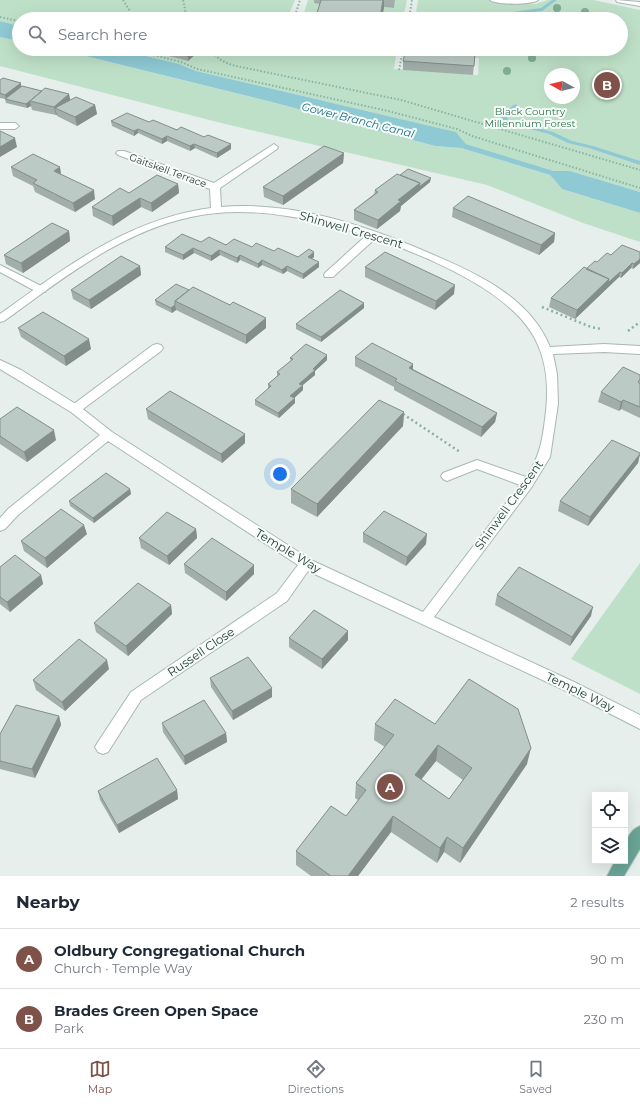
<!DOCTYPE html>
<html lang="en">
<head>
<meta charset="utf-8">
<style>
	body { margin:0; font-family:Montserrat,sans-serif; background:#f2f2f3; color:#1f2937 }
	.controls { position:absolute; right:12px; bottom:12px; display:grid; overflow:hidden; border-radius:0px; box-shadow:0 4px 16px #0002 }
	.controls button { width:36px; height:36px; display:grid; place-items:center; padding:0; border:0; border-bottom:1px solid #e0e1e3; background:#fff; color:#1f2937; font:20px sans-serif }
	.compass { position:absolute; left:544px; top:68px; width:36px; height:36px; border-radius:50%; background:#fff; box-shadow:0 4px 16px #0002; rotate:278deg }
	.you { position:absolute; left:280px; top:474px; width:14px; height:14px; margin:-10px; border:3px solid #fff; border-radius:50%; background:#1a73e8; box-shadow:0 0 0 6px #1a73e833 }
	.badge { display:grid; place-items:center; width:26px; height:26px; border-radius:50%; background:#7f5249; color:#fff; font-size:13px; font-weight:700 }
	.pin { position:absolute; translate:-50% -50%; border:2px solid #fff; box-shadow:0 1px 4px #0006 }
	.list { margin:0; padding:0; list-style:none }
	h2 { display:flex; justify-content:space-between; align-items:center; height:52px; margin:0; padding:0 16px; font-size:17px }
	h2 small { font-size:13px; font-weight:400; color:#747a83 }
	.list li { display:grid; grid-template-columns:26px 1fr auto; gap:12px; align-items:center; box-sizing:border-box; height:60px; padding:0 16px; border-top:1px solid #e0e1e3 }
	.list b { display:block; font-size:15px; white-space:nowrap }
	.list p { margin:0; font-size:13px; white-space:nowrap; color:#747a83 }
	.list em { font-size:13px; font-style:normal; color:#747a83 }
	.icon { flex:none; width:22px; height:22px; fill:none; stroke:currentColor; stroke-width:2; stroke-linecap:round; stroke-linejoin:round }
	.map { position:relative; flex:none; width:640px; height:876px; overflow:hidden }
	.search { position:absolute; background:#fff; box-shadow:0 4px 16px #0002; left:12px; right:12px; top:12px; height:44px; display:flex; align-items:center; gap:10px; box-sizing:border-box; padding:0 14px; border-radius:22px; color:#747a83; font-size:15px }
	.sheet { height:172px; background:#fff }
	nav { display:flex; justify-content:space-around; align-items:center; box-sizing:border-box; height:56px; border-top:1px solid #e0e1e3; background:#fff; font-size:11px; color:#747a83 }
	nav a { display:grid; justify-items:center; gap:2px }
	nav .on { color:#7f5249 }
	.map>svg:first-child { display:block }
	.green { fill:#bfe0c8; fill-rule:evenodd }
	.water { fill:#8ec9d4 }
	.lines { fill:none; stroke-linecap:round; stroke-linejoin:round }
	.stream { fill:#8ec9d4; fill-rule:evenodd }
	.lane-casing { stroke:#a8b8b2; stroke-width:2 }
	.street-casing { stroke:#a8b8b2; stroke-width:2 }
	.primary-casing { stroke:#c2cac8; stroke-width:2 }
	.path-far1 { stroke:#86b3a5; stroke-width:2; stroke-dasharray:1.5 2; stroke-linecap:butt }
	.path { stroke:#86b3a5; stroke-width:2.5; stroke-dasharray:2 3; stroke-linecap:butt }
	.lane { fill:#fff; fill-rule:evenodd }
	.street { fill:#fff; fill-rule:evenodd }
	.primary { fill:#6aa596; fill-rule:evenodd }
	.tree { fill:#80af93 }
	.wall { fill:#a1aea9; fill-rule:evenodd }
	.shaded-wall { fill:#838d89 }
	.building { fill:#bbcac4; stroke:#838d89; fill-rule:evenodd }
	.labels { text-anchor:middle; stroke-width:4; stroke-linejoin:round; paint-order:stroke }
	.far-park-label { font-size:10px; fill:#2d7a4b; stroke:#f7fbf9 }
	.far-street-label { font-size:10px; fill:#24423a; stroke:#f7fbf9 }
	.far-water-label { font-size:11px; font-style:italic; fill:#1c6f80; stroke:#f7fbf9 }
	.street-label { font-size:12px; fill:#24423a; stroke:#f7fbf9 }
</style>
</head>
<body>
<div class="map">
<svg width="640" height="876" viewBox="0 0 640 876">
	<rect width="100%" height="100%" fill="#e6efeb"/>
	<path class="green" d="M0,0h295l-8,19h-268v7l-19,-5z
		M308,0h7l8,4 -4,15h-17z
		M395,0h12l-4,19h-21l2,-12 10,1z
		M418,0h75l1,3 41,1 13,-4h46l46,10v182l-70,-21h-16l-88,-27 -10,-12 -260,-61 -17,-7 -62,-15h280l-3,20 84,6 1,-17 -15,-1 3,-8h154v-30h-206zM550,74h24v24h-24z
		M0,37l19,4v8h38l215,53 163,44 26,2 89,27 12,14 78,24v29l-57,-19 -96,-38 -266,-62 -221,-57z
		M640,563v131l-69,-35z"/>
	<path class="water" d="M0,21l19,5v15l-19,-4z
		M57,49h60l62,15 17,7 260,61 10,12 88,27h16l70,21v21l-78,-24 -12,-14 -89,-27 -26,-2 -163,-44z"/>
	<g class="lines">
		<path class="stream" d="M552,0h5l-15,11 -56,8h-13l3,-2 65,-9z
			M515,104l3,2 -12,9 2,5 45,12 19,9 21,5 47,15v4l-51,-17 -21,-5 -19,-9 -46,-12 -3,-7z"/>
		<defs>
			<path id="lane" d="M490,0h48c-6,5 -42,5 -48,0z
				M373,232l5,3 -1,2 -44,40h-8l-1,-2 1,-2 44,-40z
				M0,265l45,23 1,2 -1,2h-8l-37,-20z
				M157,344l4,1 2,3 -2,3 -82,61h-8l-2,-3 2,-3 82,-61z"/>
			<path id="street" d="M616,0l24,2v4l-23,-4z
				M0,123h15l4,3 -4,3h-15z
				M274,144l4,3 -1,2 -57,39 1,19c71,-6 144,18 208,46 47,20 101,44 121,94l54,-3 36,2v8l-36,-2 -51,2 4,20 1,30 -8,53 -19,31 -97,129 140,65 66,33v14l-76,-39 -256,-119 -21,30 -146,99 -33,52 -5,2 -5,-2 -3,-5 3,-5 33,-50 146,-99 21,-28 -190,-124 -90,74 -13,14 -5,2v-13l8,-9 92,-74 -29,-23 -71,-43v-9l21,10 58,36 33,26 199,128 112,52 97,-127 -43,-16 -30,12 -4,-2 -2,-3 2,-3 34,-13 49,17c15,-21 17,-41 20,-66 3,-27 0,-56 -15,-79 -37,-59 -177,-106 -244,-116 -31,-5 -65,-6 -96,1 -71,15 -130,63 -187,104l-4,1v-8c66,-47 128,-95 211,-106l-1,-19 -92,-34 -2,-2 2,-2h6l90,32z"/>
			<path id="primary" d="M640,826v23l-16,27h-17l8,-15h10c0,-13 0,-29 15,-35z"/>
		</defs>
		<use href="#lane" class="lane-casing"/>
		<use href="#street" class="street-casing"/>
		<use href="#primary" class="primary-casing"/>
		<path class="path-far1" d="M123,0l7,11v8
			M183,0l4,19
			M0,17l19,4
			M294,19l6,-19
			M409,19l3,-19
			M130,49l51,13 16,7 191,42 69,18 15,7 168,52
			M211,49c5,10 14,14 25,17l165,34 239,70
			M230,49h5
			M399,70l4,-21"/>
		<path class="path" d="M542,307l49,20 10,2
			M628,331l12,-9
			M403,414l57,38"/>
		<use href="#lane" class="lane"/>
		<use href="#street" class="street"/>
		<use href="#primary" class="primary"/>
	</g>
	<g class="tree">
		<circle cx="557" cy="8" r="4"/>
		<circle cx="585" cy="12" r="4"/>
		<circle cx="532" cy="58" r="4"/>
		<circle cx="507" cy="71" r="4"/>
	</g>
	<path class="wall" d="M314,0h81l-1,8 -10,-1 -2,12h-65v-6l3,-9 -6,-1z
		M153,49h44v4l-9,8 -35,-9z
		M406,49h61l-1,2 9,1 -2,23 -70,-5v-9z
		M0,79v1l21,3v3l49,14 25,5 2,9 -20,12 -20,-10v-1h-1l-24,-5 -1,-4 -4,2 -21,-5 -1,-4 -5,-1z
		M111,121l38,1 82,22v5l-14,9 -22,-10 -5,3 -23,-10 -5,3 -24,-11 -4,3 -22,-10z
		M344,153l-1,10 -60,42 -19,-8 -1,-10z
		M11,167h49l1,7 34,25 -20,13 -40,-20 -2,-6 -20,-10z
		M400,175l30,7 -29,24 -1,5 -23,18 -23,-9v-10l20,-16 1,-4z
		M178,184l1,9 -27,19 -11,-5 -28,19 -20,-10 -1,-9 37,-14z
		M453,208l102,25 -1,9 -15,13 -87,-38z
		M69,231l1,10 -47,32 -17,-9 -2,-9z
		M201,242l51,5 22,4 24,6h16l-2,2 7,8 -16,12 -16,-8 -4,3 -21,-9 -4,3 -18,-8 -3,3 -17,-8 -9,6 -17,-8 -11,7 -18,-8v-5z
		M640,252v11l-7,6 -2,-1 -10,10 -2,-1 -44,42 -26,-12 2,-9 35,-29 25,-14z
		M140,266l1,9 -50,34 -18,-10 -2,-9z
		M365,267l89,27 -19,16 -70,-33z
		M189,290l77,28v10l-20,16 -70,-34 -4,3 -16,-8 -1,-5z
		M364,303v5l-43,34 -25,-13v-5z
		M18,328l73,21 -25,17 -45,-29z
		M355,357l58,7v5l84,44 -2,9 -14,15 -87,-47v-3l-39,-21z
		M290,358l37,2 -12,11v4l-12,10v5l-9,8 1,5 -16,15 -24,-13v-5l13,-11v-5l9,-8v-4l14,-11z
		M640,375v43l-19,-9 -2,2 -21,-9 3,-10z
		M146,409l99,34 -23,20 -74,-44z
		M404,412l-1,14 -86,91 -26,-14v-14z
		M0,419l56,21 -29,22 -27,-18z
		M640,453l-2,10 -50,63 -30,-15 2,-10z
		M130,489l1,5 -37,29 -24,-17 -1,-5z
		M196,529l1,9 -28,27 -28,-17 -2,-10z
		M363,533l63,11 -20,22 -43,-24z
		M87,534l-40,34 -23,-17 -3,-10z
		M184,564l70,1v9l-28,27 -41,-28z
		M0,567l41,8 2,9 -33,28 -10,-8z
		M497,595l94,21 -21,30 -75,-41z
		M171,605l1,9 -44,42 -32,-24 -2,-9z
		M348,631v9l-26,29 -33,-22v-9z
		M109,669l-44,42 -29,-21 -3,-10z
		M210,678l62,19 -39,23 -22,-33z
		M59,716l2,9 -26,53 -35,-9v-35z
		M162,723l64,10 1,9 -42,23 -22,-33z
		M375,724h60l92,40 -67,99 -16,-11 -7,11 -46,-31 -33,44h-47l-15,-11v-14l50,-35 12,-16 -3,-2 1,-15 29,-36 -11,-7zM436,761l27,19 -14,19 -28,-20z
		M177,790l1,9 -59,34 -19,-33 -2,-9z"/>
	<path class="shaded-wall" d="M383,0h1v7l-2,12h-2z
		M197,49v4l-9,8v-5z
		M21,83v4l-15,12 -1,-4z
		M69,94l2,9 -16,5 2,7h-1l-2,-8z
		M30,101l1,5 -4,2 -1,-4z
		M95,105l2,9 -20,12 -2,-9z
		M138,129v4l-4,3v-5z
		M167,136v5l-5,3v-5z
		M15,138l2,9 -17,10v-10z
		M194,144l1,4 -5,3v-5z
		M231,144v5l-14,9v-5z
		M344,153l-1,10 -60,42v-9z
		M60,167l1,9 -7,-5z
		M431,178l-1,4 -29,24 -1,5 -23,18 1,-9 20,-20 22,-17z
		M178,184l1,9 -27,19 -1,-9z
		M94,190l1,9 -20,13 -2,-9z
		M140,198l1,9 -28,19 -1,-10z
		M69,231l1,10 -47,32 -2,-10z
		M555,233l-1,9 -15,13 2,-10z
		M193,248l1,5 -11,7v-5z
		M219,250l1,5 -9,6v-5z
		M314,252v5l-6,5v-5z
		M240,255v5l-3,3v-5z
		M640,259v4l-7,6 1,-5z
		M262,260v5l-4,3v-4z
		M319,262v5l-16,12v-5z
		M632,263l-1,5 -10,10 1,-5z
		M140,266l1,9 -50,34 -2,-9z
		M287,266v5l-4,3 -1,-4z
		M620,272l-1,5 -44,42 2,-9 32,-31z
		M455,285l-1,9 -19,16 1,-9z
		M364,303v5l-43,34v-5z
		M175,305l1,5 -4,3 -1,-5z
		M266,318v10l-20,16v-9z
		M89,339l2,10 -25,17 -2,-10z
		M327,355v5l-12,11v4l-16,13v-4l14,-15z
		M413,364v10l-4,-6z
		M303,385v5l-12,11 -1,-5z
		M295,398v5l-16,15 -1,-5z
		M623,400l-2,9 -2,2 2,-9z
		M404,412l-1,14 -86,91v-13z
		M497,413l-2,9 -14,15 1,-10z
		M54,430l2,10 -29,22 -3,-10z
		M245,434v9l-23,20 -1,-9z
		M640,454l-2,9 -50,63 2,-9z
		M130,489l1,5 -37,29 -1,-5z
		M84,525l3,9 -40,34 -2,-10z
		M196,529l1,9 -28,27 -2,-9z
		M427,534l-1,10 -20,22 1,-9z
		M254,565v9l-28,27v-9z
		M41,575l2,9 -33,28 -3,-10z
		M171,605l1,9 -44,42 -2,-10z
		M593,607l-2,9 -21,30 2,-9z
		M348,631v9l-26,29v-10z
		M107,660l2,9 -44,42 -3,-9z
		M272,688v9l-39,23 -1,-9z
		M59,716l2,9 -26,53 -3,-9z
		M226,733l1,9 -42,23 -1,-9z
		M438,745l-2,16 -23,29 2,-15z
		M531,748l-4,16 -67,99 3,-15z
		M177,790l1,9 -59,34 -2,-8z
		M393,816l-2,16 -33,44h-10z
		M447,837l-3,15 -7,11 3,-15z"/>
	<path class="building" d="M321,0h62l-3,17 -21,-2 -1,4h-18l1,-5 -24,-1z
		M158,49h39l-9,7z
		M406,49h30l39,3 -1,14 -71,-5z
		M3,78l18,5 -16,12 -5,-2v-13z
		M22,86l20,5 -16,13 -21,-5z
		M45,88l24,6 -15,13 -24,-6z
		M76,97l19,8 -20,12 -20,-9z
		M127,113l22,9 4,-2 24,10 4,-3 23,10 4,-2 23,9 -14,9 -23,-9 -4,2 -23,-10 -5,3 -24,-10 -4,2 -23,-10z
		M0,131l15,7 -15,9z
		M324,146l20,7 -61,43 -20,-9z
		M33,154l27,13 -6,4 40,19 -21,13 -40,-20 4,-3 -26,-13z
		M408,169l23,9 -12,9 1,-4 -20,-8z
		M397,174l23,9 -22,17 3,1 -23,19 -24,-10 24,-18 -3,-2z
		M157,175l21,9 -27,19 -11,-5 -28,18 -20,-9 28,-19 9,5z
		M468,196l87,37 -14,12 -88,-37z
		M52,223l17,8 -48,32 -17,-8z
		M182,234l19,8 8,-5 17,8 8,-6 18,8 4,-4 18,8 4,-3 20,9 11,-8 5,3 -6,5 11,5 -16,12 -16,-8 -5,4 -20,-10 -4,4 -18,-9 -3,3 -18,-8 -8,6 -18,-8 -10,7 -18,-8z
		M622,245l18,7v7l-6,5 -2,-1 -10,10 -2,-1 -12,11 1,-4 -23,-10 9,-8 2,1 10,-9 4,2z
		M385,252l70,33 -19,16 -71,-34z
		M121,256l19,10 -51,34 -18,-10z
		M584,267l25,12 -32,31 -26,-12z
		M176,284l13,6 -14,11v4l-4,3 -16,-8z
		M193,287l37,18 3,-3 33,16 -20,17 -71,-34z
		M340,290l24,13 -43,34 -25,-13z
		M43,312l46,27 -25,17 -46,-28z
		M372,343l41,21 -4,4 88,45 -15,14 -87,-46 2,-2 -42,-22z
		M306,344l21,11 -14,14 2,1 -16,14 4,1 -13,11 5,2 -17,15 -23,-13 16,-14 -3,-2 12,-10 -3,-2 16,-13 -3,-1z
		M623,367l17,8v4l-2,3 2,2v23l-17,-7 -2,2 -20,-10z
		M170,391l75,43 -24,20 -75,-45z
		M379,400l25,12 -87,92 -26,-15z
		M17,407l37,23 -30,22 -24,-16v-17z
		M612,440l28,13v1l-50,63 -30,-16z
		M106,473l24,16 -37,29 -24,-17z
		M61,509l23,16 -39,33 -24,-17z
		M384,511l43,23 -20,23 -44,-24z
		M167,512l29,17 -29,27 -28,-18z
		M212,538l42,27 -28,27 -42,-28z
		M15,555l26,20 -34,27 -7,-5v-30z
		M519,567l74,40 -21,30 -75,-42z
		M138,583l33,22 -45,41 -32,-23z
		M314,610l34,21 -26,28 -33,-21z
		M79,639l28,21 -45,42 -29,-22z
		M248,657l24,31 -40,23 -22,-33z
		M469,679l49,30 13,39 -68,100 -16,-11 -7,11 -47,-32 -45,60h-17l-35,-25 35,-45 15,10 20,-26 -10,-7 38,-48 -19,-11 20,-25 40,25zM438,745l34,23 -23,31 -34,-24z
		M204,700l22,33 -42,23 -22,-33z
		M16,705l43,11 -27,53 -32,-8v-27z
		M157,758l20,32 -60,35 -19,-34z"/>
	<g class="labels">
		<g class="far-park-label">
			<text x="530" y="115">Black Country<tspan x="530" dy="12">Millennium Forest</tspan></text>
		</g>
		<g class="far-street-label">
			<text transform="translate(168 170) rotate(20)" y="4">Gaitskell Terrace</text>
		</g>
		<g class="far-water-label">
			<text transform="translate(358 120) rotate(14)" y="4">Gower Branch Canal</text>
		</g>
		<g class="street-label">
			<text transform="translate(351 230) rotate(16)" y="4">Shinwell Crescent</text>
			<text transform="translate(509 505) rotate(-54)" y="4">Shinwell Crescent</text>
			<text transform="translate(288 551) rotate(31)" y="4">Temple Way</text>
			<text transform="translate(201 652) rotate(-34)" y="4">Russell Close</text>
			<text transform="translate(580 692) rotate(26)" y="4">Temple Way</text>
		</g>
	</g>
</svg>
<div class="controls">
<button><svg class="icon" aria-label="locate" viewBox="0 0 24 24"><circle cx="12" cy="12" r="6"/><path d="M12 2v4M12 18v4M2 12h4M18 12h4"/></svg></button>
<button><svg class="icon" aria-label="layers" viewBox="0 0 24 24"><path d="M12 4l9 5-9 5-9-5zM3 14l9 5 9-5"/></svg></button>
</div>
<svg class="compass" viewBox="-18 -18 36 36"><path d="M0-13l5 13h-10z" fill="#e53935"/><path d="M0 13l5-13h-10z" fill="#747a83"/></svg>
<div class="you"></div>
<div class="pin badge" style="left:390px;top:787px">A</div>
<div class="pin badge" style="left:607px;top:85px">B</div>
<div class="search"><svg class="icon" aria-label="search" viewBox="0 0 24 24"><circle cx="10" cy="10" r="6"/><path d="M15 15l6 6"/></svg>Search here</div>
</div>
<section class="sheet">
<h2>Nearby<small>2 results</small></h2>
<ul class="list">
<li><span class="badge">A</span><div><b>Oldbury Congregational Church</b><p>Church · Temple Way</p></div><em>90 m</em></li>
<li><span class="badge">B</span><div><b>Brades Green Open Space</b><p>Park</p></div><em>230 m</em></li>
</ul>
</section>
<nav>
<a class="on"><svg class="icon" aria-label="map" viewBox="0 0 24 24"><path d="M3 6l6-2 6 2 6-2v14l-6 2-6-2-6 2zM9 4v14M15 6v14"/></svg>Map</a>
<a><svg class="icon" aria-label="directions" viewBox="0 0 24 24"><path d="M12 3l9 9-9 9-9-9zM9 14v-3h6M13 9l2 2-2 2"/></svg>Directions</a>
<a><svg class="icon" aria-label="saved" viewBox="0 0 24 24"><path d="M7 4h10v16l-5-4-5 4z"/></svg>Saved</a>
</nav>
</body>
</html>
